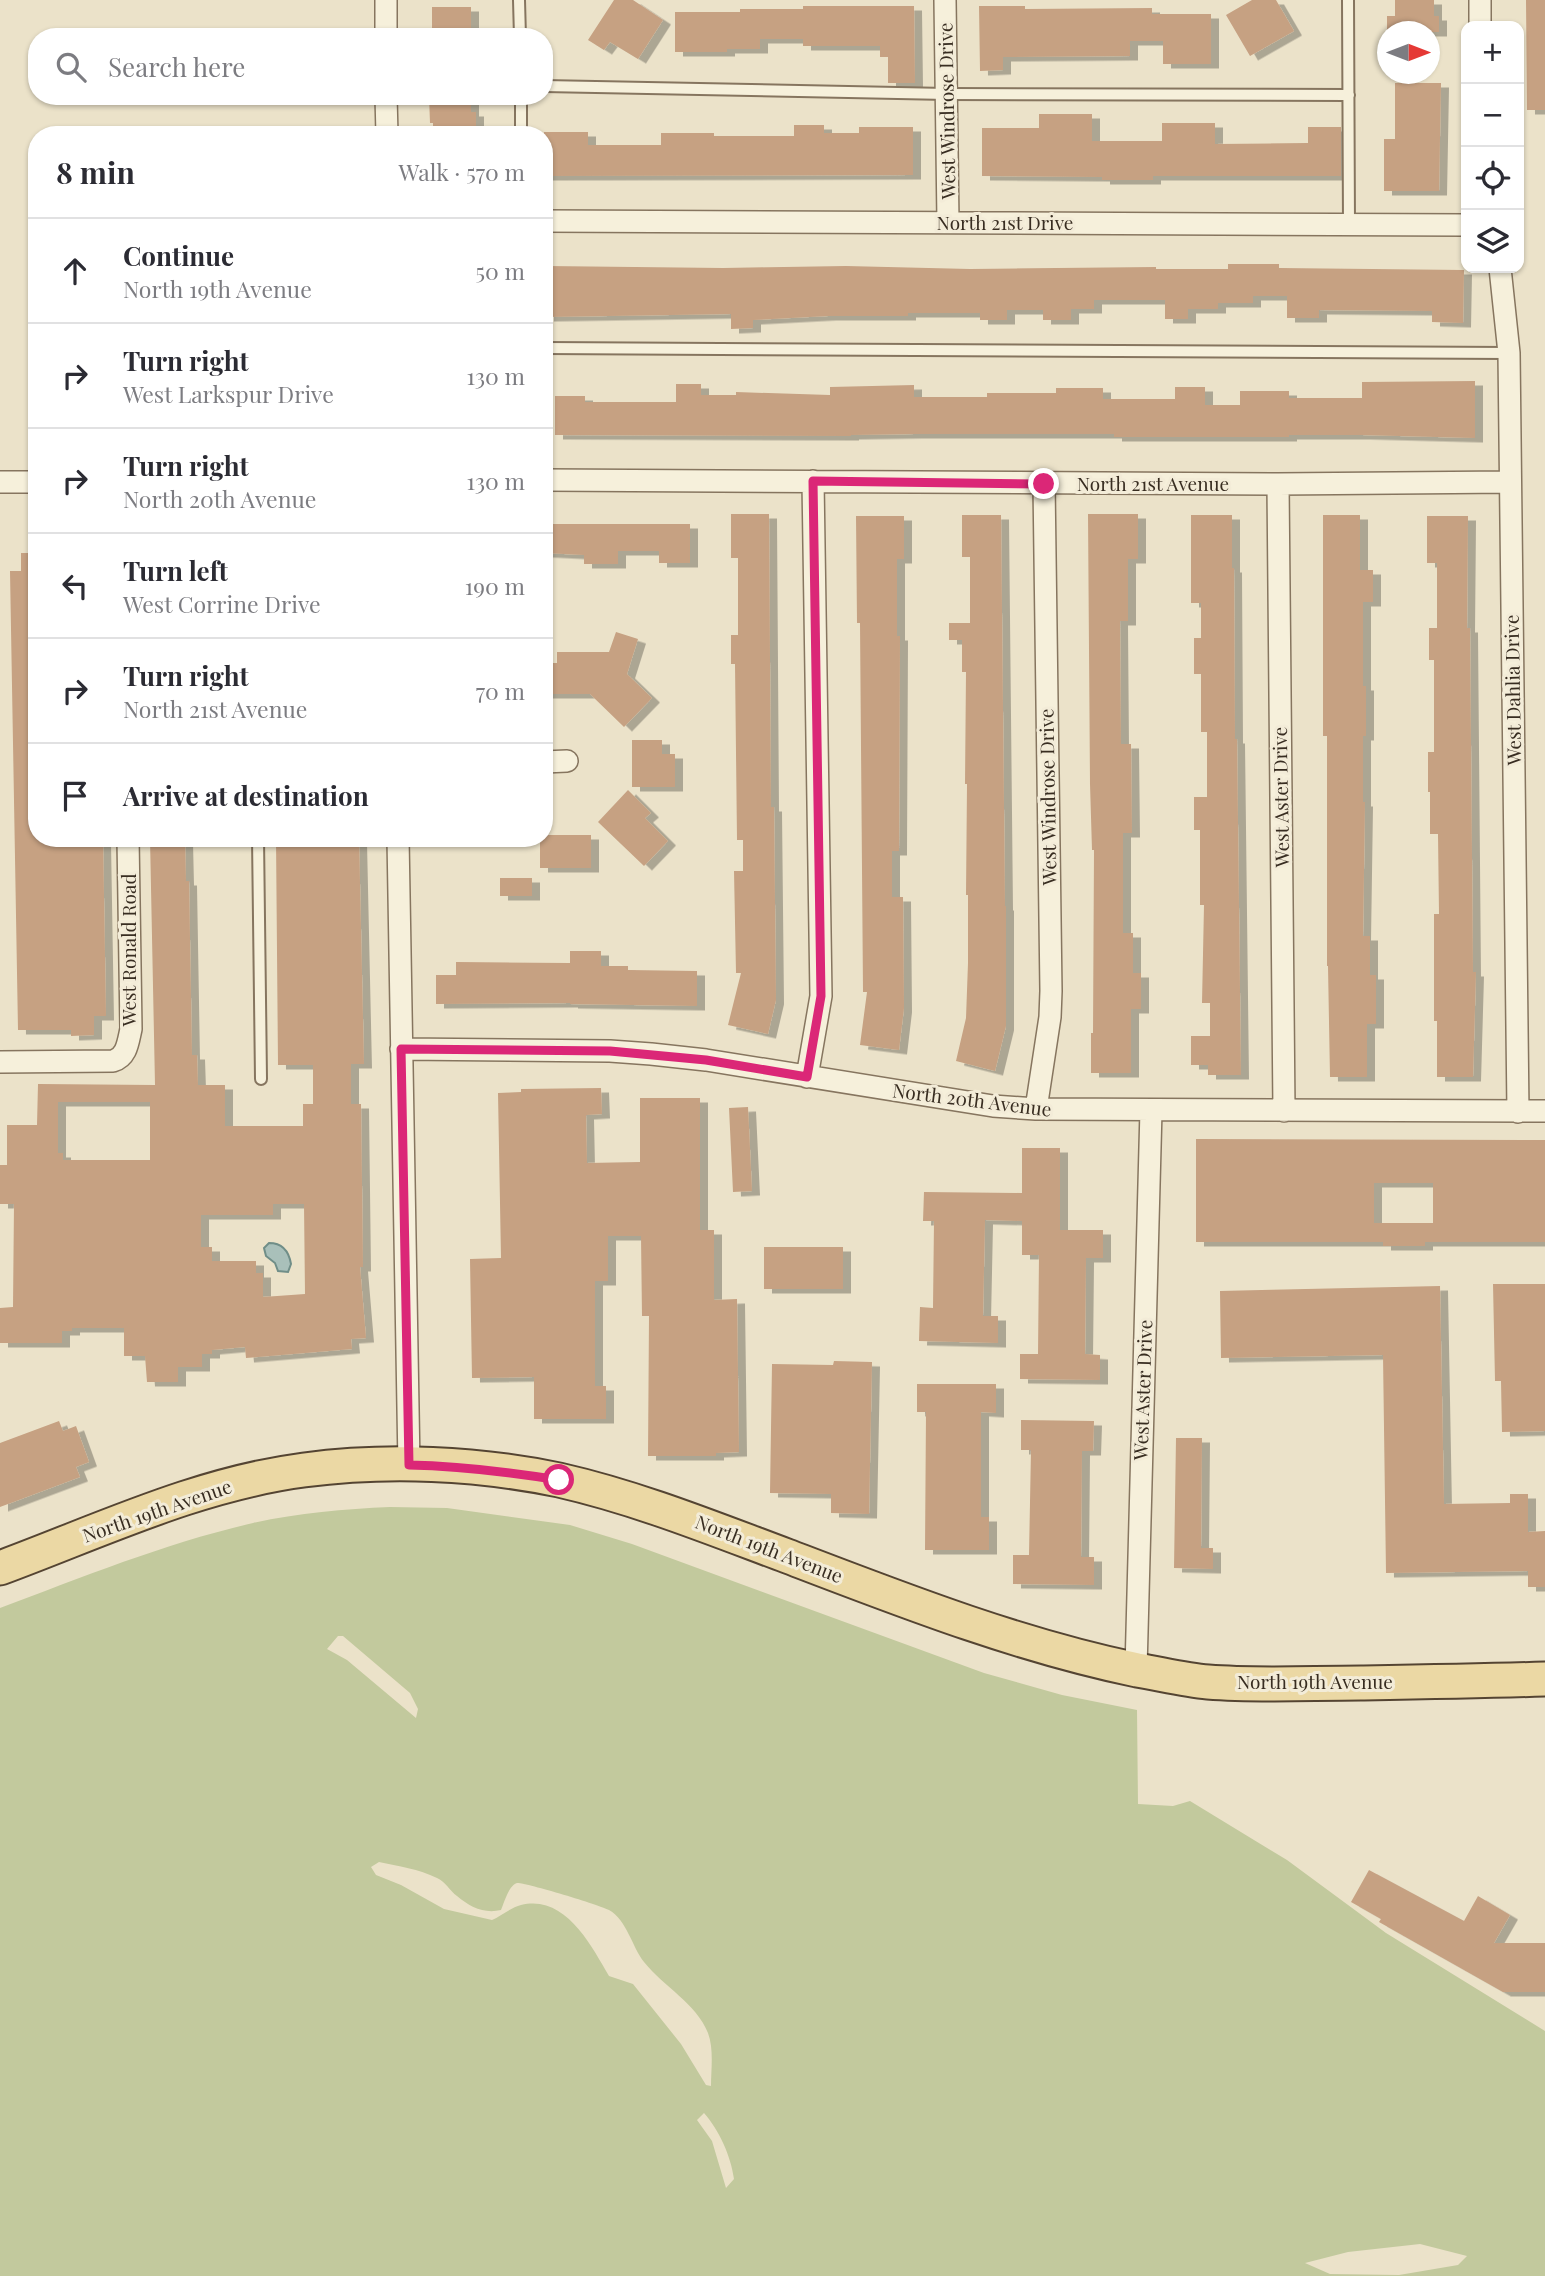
<!DOCTYPE html>
<html lang="en">
<head>
<meta charset="utf-8">
<style>
	body { margin:0; font-family:"Playfair Display",serif; background:#f7f7f7; color:#2b2b33 }
	.controls { position:absolute; right:21px; top:21px; display:grid; overflow:hidden; border-radius:14px; box-shadow:0 2px 5px #0004 }
	.controls button { width:63px; height:63px; display:grid; place-items:center; padding:0; border:0; border-bottom:2px solid #e1e1e2; background:#fff; color:#2b2b33; font:35px sans-serif }
	.compass { position:absolute; left:1377px; top:21px; width:63px; height:63px; border-radius:50%; background:#fff; box-shadow:0 2px 5px #0004; rotate:90deg }
	.stop { position:absolute; width:21px; height:21px; margin:-16px; border:5px solid #db2777; border-radius:50%; background:#fff }
	.stop.end { background:#db2777; border-color:#fff; box-shadow:0 2px 7px #0008 }
	.list { margin:0; padding:0; list-style:none }
	h2 { display:flex; justify-content:space-between; align-items:center; height:91px; margin:0; padding:0 28px; font-size:30px }
	h2 small { font-size:23px; font-weight:400; color:#7c7c81 }
	.list li { display:grid; grid-template-columns:46px 1fr auto; gap:21px; align-items:center; box-sizing:border-box; height:105px; padding:0 28px; border-top:2px solid #e1e1e2 }
	.list b { display:block; font-size:26px; white-space:nowrap }
	.list p { margin:0; font-size:23px; white-space:nowrap; color:#7c7c81 }
	.list em { font-size:23px; font-style:normal; color:#7c7c81 }
	.icon { flex:none; width:38px; height:38px; fill:none; stroke:currentColor; stroke-width:2; stroke-linecap:round; stroke-linejoin:round }
	.map { position:relative; flex:none; width:1545px; height:2276px; overflow:hidden }
	.search { position:absolute; background:#fff; box-shadow:0 2px 5px #0004; left:28px; top:28px; width:525px; height:77px; display:flex; align-items:center; gap:18px; box-sizing:border-box; padding:0 24px; border-radius:28px; color:#7c7c81; font-size:26px }
	.panel { position:absolute; background:#fff; box-shadow:0 2px 5px #0004; left:28px; top:126px; width:525px; height:721px; border-radius:28px }
	.map>svg:first-child { display:block }
	.green { fill:#c2c99d; fill-rule:evenodd }
	.water { fill:#a9c0ba; stroke:#708e88; stroke-width:2 }
	.building { fill:#c6a182; fill-rule:evenodd; filter:url(#shadow) }
	.lines { fill:none; stroke-linecap:round; stroke-linejoin:round }
	.service-casing { stroke:#86755f; stroke-width:14 }
	.minor-casing { stroke:#86755f; stroke-width:24 }
	.primary-casing { stroke:#544432; stroke-width:37 }
	.service { stroke:#f6f0db; stroke-width:10 }
	.minor { stroke:#f6f0db; stroke-width:21 }
	.primary { stroke:#ebd8a4; stroke-width:33 }
	.route { stroke:#db2777; stroke-width:9 }
	.labels { text-anchor:middle; stroke-width:6; stroke-linejoin:round; paint-order:stroke }
	.street-label { font-size:19px; fill:#382d21; stroke:#f3ecd8 }
</style>
</head>
<body>
<div class="map">
<svg width="1545" height="2276" viewBox="0 0 1545 2276">
	<defs>
		<filter id="shadow"><feDropShadow dx="8" dy="4.5" stdDeviation="0" flood-color="#0004"/></filter>
	</defs>
	<rect width="100%" height="100%" fill="#ebe2c9"/>
	<path class="green" d="M390,1507l57,1 123,17 62,19 352,129 78,22 75,15 1,94 35,2 17,-5 97,59 99,73 159,98v245h-1545v-668c83,-31 166,-65 253,-85 45,-10 91,-14 137,-16zM338,1636h5l67,57 8,16 -2,9 -69,-58 -20,-11zM379,1862c19,4 40,7 58,16 8,3 13,13 20,18 13,11 27,18 44,14 3,-7 8,-25 16,-27 7,-1 83,22 92,27 18,10 23,37 35,52 20,25 52,41 64,71 6,16 3,37 3,53l-5,-1 -25,-41 -48,-60 -24,-8c-18,-31 -44,-82 -88,-71 -9,2 -20,11 -29,15l-48,-11 -43,-24 -25,-10 -5,-8zM704,2113c15,17 27,43 30,66l-8,9 -14,-47 -15,-21zM1420,2244l47,12 -9,9 -59,10 -69,-1 -25,-11 43,-11z"/>
	<path class="water" d="M269,1243c14,0 20,9 22,21l-3,8 -10,-1 -3,-8 -9,-7 -2,-8z"/>
	<path class="building" d="M614,0h19l30,20 -25,39 -28,-17 -6,8 -16,-10z
		M1252,0h24l18,31 -44,25 -24,-41z
		M1395,0h39v16h5v16h-52v-16h8z
		M1526,0h19v110h-18z
		M803,6h111l1,77h-27v-26h-8v-11h-77v-7h-43v10h-33v3h-52v-40h65v-3h63z
		M979,6h46v3l127,-1v6h59v50h-48v-23h-33v15l-127,1v13l-23,1z
		M432,7h39v30h-39z
		M1395,83h46l-2,108h-55v-52h11z
		M429,96h42v16h5v23h-43v-12h-3z
		M1039,114h53v27h70v-18h53v21l93,-1v-16h33v49h-188v4h-51v-3l-120,-1v-48h57z
		M794,125h30v8h35v-6h54v48l-369,1v-44h44v13h73v-12h53v3h80z
		M1228,264h51v4l185,2 -1,53 -31,-1v-11l-113,-1v8h-32v-22h-34v7h-35v6h-30v10h-23v-19h-71v9h-23v11h-28v-10h-36v10h-27v-7h-72v3h-80l-75,4v8l-22,1v-15l-185,3v-51l177,2 123,-2 124,3 186,-2v2h72z
		M1475,381v57l-113,-3h-73v2h-175v-3h-200l-63,1v1l-296,-1v-39h30v6h91v-18h25v11h35v-3l94,3v-8l84,-2v12h73v-4h69v-5h47v11h72v-12h30v18h35v-14h49v7h73v-16z
		M731,514h38l2,293h3l2,193 -8,34 -40,-9 13,-52h-5l-2,-102h9v-31h-6l-2,-176h-4v-29h7v-77h-7z
		M1088,514h50v45h-10v62h-8l1,123h10l1,89h-9v100h10v40h8v36h-10v64h-40v-40h2l1,-183h-2l-2,-66z
		M962,515h39l4,391h1v120l-11,45 -39,-10 10,-43 2,-55v-68h-2l1,-111h-2l1,-112h-4v-32h-13v-17h21v-66h-8z
		M1191,515h41v53h2l1,171h2l4,336h-33v-10h-17v-29h19v-33h-8l2,-98h-4v-75h-6v-33h13v-65h-6v-58h-7v-36h7v-35h-10z
		M1323,515h37v55h13v32h-10v84h3v50h-3v66h2l-2,134h7v39h6v49h-9v53h-37l-2,-111h-1v-230h-4z
		M856,516h48v43h-7v77h3l-1,215h-7v46h11l1,111 -5,42 -39,-5 7,-53h-4l-3,-369h-3z
		M1427,516h41l-1,112h3l3,344h3l-3,105h-36v-56h-3v-107h5l-1,-80h-8v-42h-2v-40h6v-92h-5v-32h8v-65h-10z
		M544,524h146v39h-31v-12h-41v13h-34v-9l-40,-2z
		M21,553h16v285h66l3,178h-12v19l-23,1v-6h-53l-8,-459h11z
		M616,632l22,7 -11,35 25,24 -28,29 -34,-33h-46v-31h13v-11h52z
		M632,740h30v14h13v33h-43z
		M628,790l23,23 -6,5 23,23 -24,25 -46,-44z
		M544,835h47v33h-51v-30h4z
		M150,838h35l1,43h3l3,174h5l1,30h27v41h78v-22h10v-39h-35l-2,-227h83l5,226h-13v40h10l2,163h-3l6,71 -15,1 1,10 -106,9 -1,-11 -33,3v4h-10v13h-24v15h-31l-2,-26h-21v-28h-52v3h-10v12h-62v-35l13,-1 1,-103h-14v-39h7v-40h30l1,-41 117,1zM58,1102h92v58h-87v-7h-5zM273,1204h31l1,90 -42,3v-24h-7v-12h-44v-14h-11v-32h72z
		M500,878h32v18h-32z
		M570,951h31v15h27v4l69,1v35l-127,-2v-1l-134,1v-29h20v-13l114,1z
		M601,1088l1,26 -16,1 1,48 53,-1v-64h60v132h14v70l23,-1 2,153 -23,1v3h-68l1,-140h-7l-1,-80h-33v45h-13v105h11v33h-72v-42l-62,1 -2,-119 31,-1 -3,-165 23,-1v-3z
		M748,1107l4,84 -19,1 -4,-84z
		M1196,1139l349,1v102h-120v4h-42v-4h-187zM1374,1183h59v40h-59z
		M1022,1148h38v82h43v28h-17l-1,96 15,1v25l-80,-1v-25h18l1,-99h-17v-34l-37,-1 -2,96h15v27l-79,-2 1,-34 13,1 1,-87h-11l1,-29 98,1z
		M764,1247h79v42h-79z
		M1493,1284h52v147l-43,1 -1,-51h-6z
		M1440,1286l4,218 66,-1v-9h18v38l17,-1v56h-17v-16l-142,2 -3,-218 -162,3 -1,-67z
		M834,1361l38,1 -3,152 -38,-1v-19l-61,-1 2,-129 61,1z
		M917,1384h79v29l-15,-1v105h8v33h-64l1,-138h-9z
		M1021,1420l73,1 -1,30h-11l-1,106h13v28l-81,-1v-29h16l2,-105h-10z
		M59,1421l4,10 13,-5 13,36 -13,5 4,10 -80,30v-64z
		M1176,1438h26l-1,110h12v21l-39,-1z
		M1369,1870l95,51 14,-25 32,19 -16,28h51v49h-42l-124,-70 2,-3 -30,-17z"/>
	<g class="lines">
		<defs>
			<path id="service" d="M519,0l1,37
				M1348,0l1,225
				M544,86l403,8 402,1
				M521,96v39
				M544,348l965,5
				M258,838l3,241"/>
			<path id="minor" d="M386,0v37
				M945,0l3,222
				M1480,0v26
				M386,96l1,39
				M544,221l922,4
				M1500,268l9,85 9,759
				M544,480l734,4 232,-2
				M0,482h37
				M1278,484l6,627
				M544,762l23,-1
				M398,838l11,627
				M401,1049l209,2 41,3 55,6 287,46 43,3 509,2
				M0,1062l113,-1c14,-4 15,-19 18,-32l-3,-191
				M807,1077l14,-81 -8,-515
				M1036,1109l14,-92 1,-26 -7,-508
				M1136,1669l15,-559"/>
			<path id="primary" d="M0,1568c100,-37 197,-84 304,-98 84,-11 173,-7 255,10 79,18 153,48 228,76 115,44 230,89 350,114 24,4 48,10 71,12 51,4 102,1 153,1 61,-1 123,-2 184,-4"/>
		</defs>
		<use href="#service" class="service-casing"/>
		<use href="#minor" class="minor-casing"/>
		<use href="#primary" class="primary-casing"/>
		<use href="#service" class="service"/>
		<use href="#minor" class="minor"/>
		<use href="#primary" class="primary"/>
	</g>
	<g class="lines">
		<path class="route" d="M559,1480c-50,-8 -99,-14 -150,-15l-8,-416 209,2 96,9 101,17 14,-81 -8,-515 231,3"/>
	</g>
	<g class="labels">
		<g class="street-label">
			<text transform="translate(947 111) rotate(-91)" y="7">West Windrose Drive</text>
			<text x="1005" y="230">North 21st Drive</text>
			<text x="1153" y="491">North 21st Avenue</text>
			<text transform="translate(1513 690) rotate(-91)" y="7">West Dahlia Drive</text>
			<text transform="translate(1048 797) rotate(-91)" y="7">West Windrose Drive</text>
			<text transform="translate(1281 797) rotate(-91)" y="7">West Aster Drive</text>
			<text transform="translate(129 950) rotate(-90)" y="7">West Ronald Road</text>
			<text transform="translate(972 1100) rotate(7)" y="7">North 20th Avenue</text>
			<text transform="translate(1143 1390) rotate(-88)" y="7">West Aster Drive</text>
			<text transform="translate(157 1511) rotate(-19)" y="7">North 19th Avenue</text>
			<text transform="translate(769 1549) rotate(21)" y="7">North 19th Avenue</text>
			<text x="1315" y="1689">North 19th Avenue</text>
		</g>
	</g>
</svg>
<div class="controls">
<button>+</button>
<button>−</button>
<button><svg class="icon" aria-label="locate" viewBox="0 0 24 24"><circle cx="12" cy="12" r="6"/><path d="M12 2v4M12 18v4M2 12h4M18 12h4"/></svg></button>
<button><svg class="icon" aria-label="layers" viewBox="0 0 24 24"><path d="M12 4l9 5-9 5-9-5zM3 14l9 5 9-5"/></svg></button>
</div>
<svg class="compass" viewBox="-18 -18 36 36"><path d="M0-13l5 13h-10z" fill="#e53935"/><path d="M0 13l5-13h-10z" fill="#7c7c81"/></svg>
<div class="stop" style="left:559px;top:1480px"></div>
<div class="stop end" style="left:1044px;top:484px"></div>
<div class="search"><svg class="icon" aria-label="search" viewBox="0 0 24 24"><circle cx="10" cy="10" r="6"/><path d="M15 15l6 6"/></svg>Search here</div>
<section class="panel">
<h2>8 min<small>Walk · 570 m</small></h2>
<ul class="list">
<li><svg class="icon" aria-label="ahead" viewBox="0 0 24 24"><path d="M12 20V5M6 11l6-6 6 6"/></svg><div><b>Continue</b><p>North 19th Avenue</p></div><em>50 m</em></li>
<li><svg class="icon" aria-label="right" viewBox="0 0 24 24"><path d="M7 20v-9h11M14 6l5 5-5 5"/></svg><div><b>Turn right</b><p>West Larkspur Drive</p></div><em>130 m</em></li>
<li><svg class="icon" aria-label="right" viewBox="0 0 24 24"><path d="M7 20v-9h11M14 6l5 5-5 5"/></svg><div><b>Turn right</b><p>North 20th Avenue</p></div><em>130 m</em></li>
<li><svg class="icon" aria-label="left" viewBox="0 0 24 24"><path d="M17 20v-9H6M10 6l-5 5 5 5"/></svg><div><b>Turn left</b><p>West Corrine Drive</p></div><em>190 m</em></li>
<li><svg class="icon" aria-label="right" viewBox="0 0 24 24"><path d="M7 20v-9h11M14 6l5 5-5 5"/></svg><div><b>Turn right</b><p>North 21st Avenue</p></div><em>70 m</em></li>
<li><svg class="icon" aria-label="arrive" viewBox="0 0 24 24"><path d="M6 21V4h12l-3 4 3 4H6"/></svg><div><b>Arrive at destination</b></div></li>
</ul>
</section>
</div>
</body>
</html>
